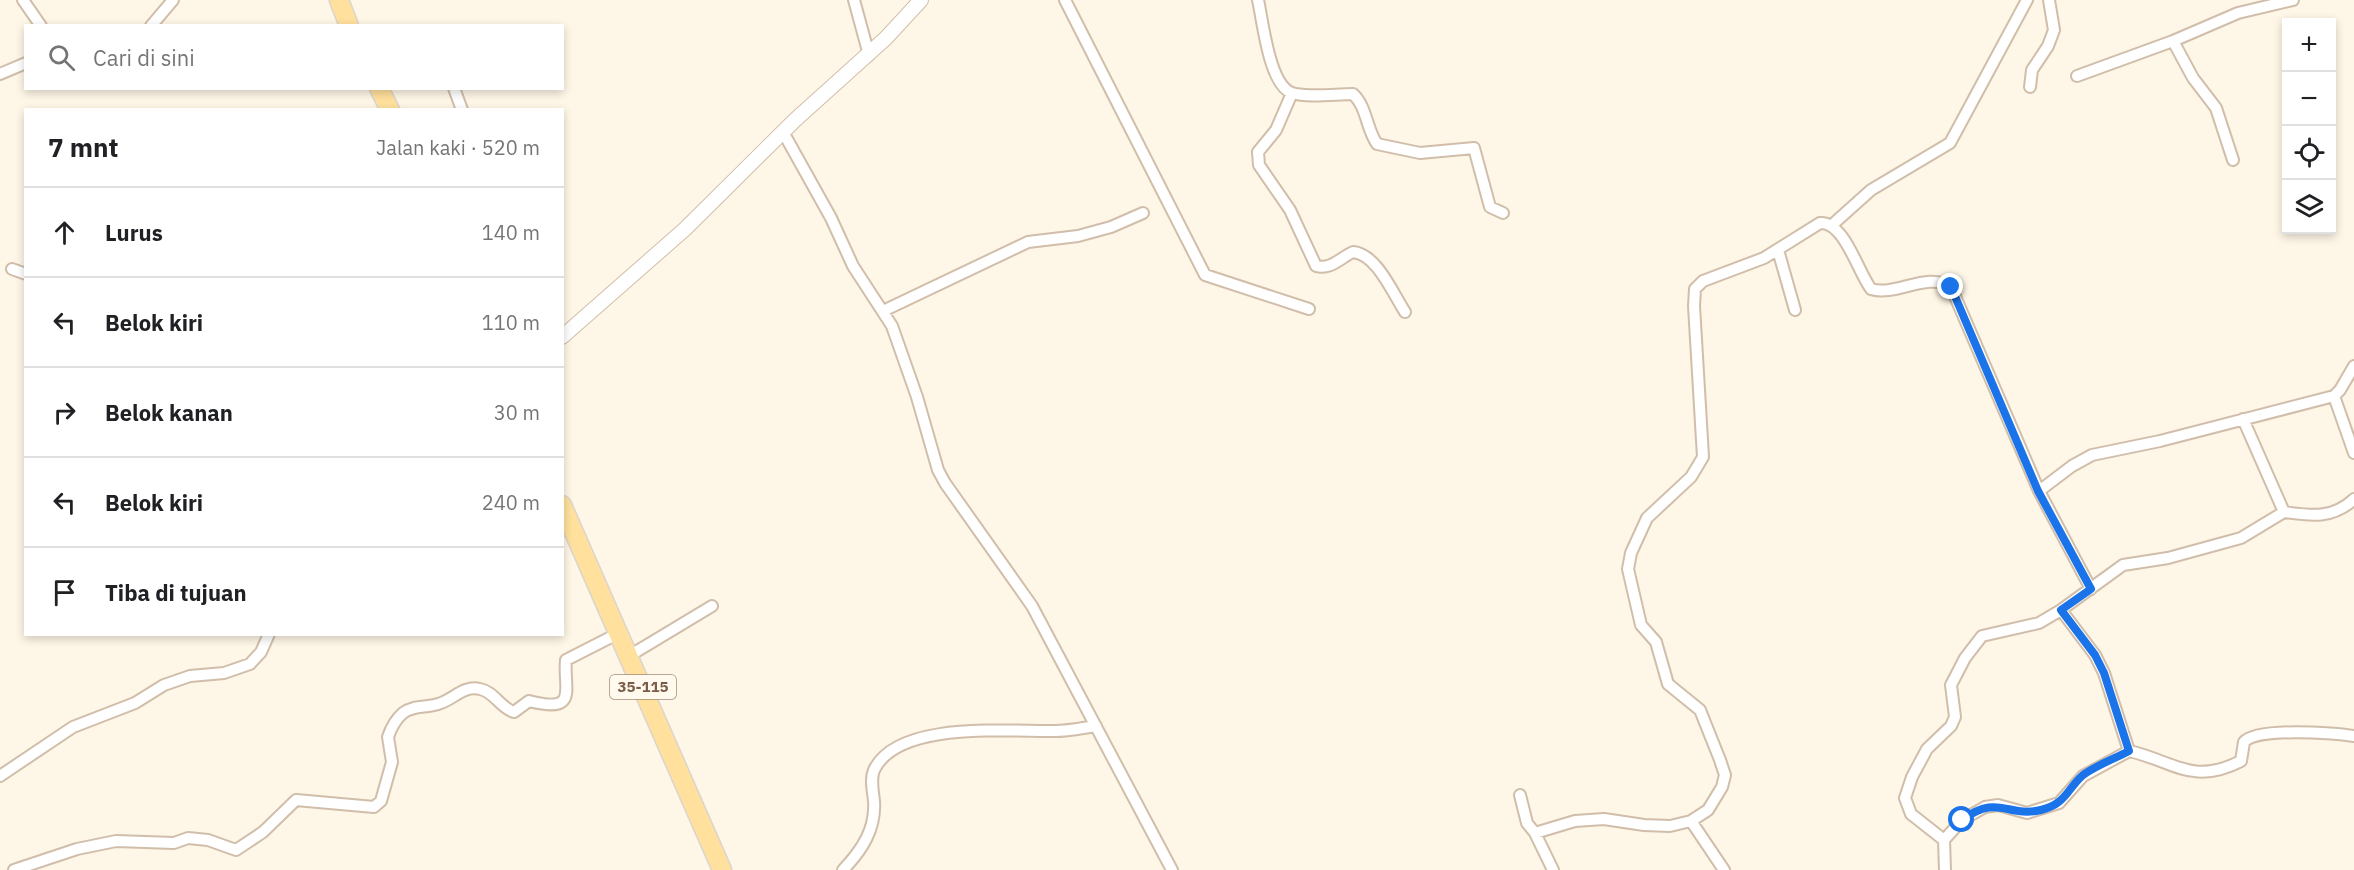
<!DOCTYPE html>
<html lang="id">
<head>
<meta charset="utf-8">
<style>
	body { margin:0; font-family:"IBM Plex Sans",sans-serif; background:#f6f6f6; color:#202124 }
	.controls { position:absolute; right:18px; top:18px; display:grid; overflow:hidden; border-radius:0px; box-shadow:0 3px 9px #0003 }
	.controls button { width:54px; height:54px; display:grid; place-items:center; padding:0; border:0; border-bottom:2px solid #e0e0e0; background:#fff; color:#202124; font:30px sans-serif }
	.stop { position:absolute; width:18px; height:18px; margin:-14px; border:4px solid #1a73e8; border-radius:50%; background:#fff }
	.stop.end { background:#1a73e8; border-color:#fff; box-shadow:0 2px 6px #0008 }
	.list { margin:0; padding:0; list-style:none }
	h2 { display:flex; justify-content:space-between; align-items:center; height:78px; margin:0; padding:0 24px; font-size:26px }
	h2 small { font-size:20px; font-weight:400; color:#757577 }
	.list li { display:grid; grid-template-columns:39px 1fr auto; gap:18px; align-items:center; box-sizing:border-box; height:90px; padding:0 24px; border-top:2px solid #e0e0e0 }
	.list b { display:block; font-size:22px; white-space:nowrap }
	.list em { font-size:20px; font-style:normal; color:#757577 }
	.icon { flex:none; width:33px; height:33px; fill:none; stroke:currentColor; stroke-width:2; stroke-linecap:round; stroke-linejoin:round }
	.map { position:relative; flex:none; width:2354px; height:870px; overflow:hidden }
	.search { position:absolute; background:#fff; box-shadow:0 3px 9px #0003; left:24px; top:24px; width:540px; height:66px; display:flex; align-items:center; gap:15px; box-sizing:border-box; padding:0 21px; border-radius:0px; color:#757577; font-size:22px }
	.panel { position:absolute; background:#fff; box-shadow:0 3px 9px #0003; left:24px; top:108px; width:540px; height:528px; border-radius:0px }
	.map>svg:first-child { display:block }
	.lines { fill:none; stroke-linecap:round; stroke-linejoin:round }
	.minor-casing { stroke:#d1beaa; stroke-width:14 }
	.tertiary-casing { stroke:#d1beaa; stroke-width:16 }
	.primary-casing { stroke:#dcd5cf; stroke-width:21 }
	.minor { stroke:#fff; stroke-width:10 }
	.tertiary { stroke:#fff; stroke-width:14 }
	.primary { stroke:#ffe09c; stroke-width:18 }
	.route { stroke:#1a73e8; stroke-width:8 }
	.labels { text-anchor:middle; stroke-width:6; stroke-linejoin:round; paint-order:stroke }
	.shield { fill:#fff9ee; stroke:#a28c7a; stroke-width:1.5 }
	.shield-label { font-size:15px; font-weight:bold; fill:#7a5d48 }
</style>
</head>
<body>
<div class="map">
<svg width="2354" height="870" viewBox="0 0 2354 870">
	<rect width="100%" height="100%" fill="#fef6e6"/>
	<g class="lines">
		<defs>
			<path id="minor" d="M23,0l18,26
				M854,0l15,55
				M1065,0l140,275 104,34
				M1258,0c5,22 11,85 34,93 17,5 43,1 61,1 14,13 13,34 24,50l43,9 54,-5 16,59 13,6
				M151,26l22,-26
				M2173,41l20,37 23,30 17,52
				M0,74l26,-11
				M2077,76l96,-35 65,-28 55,-13
				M2030,87l2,-17 16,-24 6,-16 -5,-30
				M454,88l8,22
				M1292,93l-16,37 -18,22 1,13 31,45 26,56c15,4 24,-8 37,-14 24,2 40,42 52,60
				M783,132l48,86 22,48 39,60 25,71 21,73 7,13 87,123 140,264
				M1832,225l39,-35 79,-47 77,-143
				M1778,250l17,60
				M12,269l14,5
				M883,311l145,-69 50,-6 33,-9 32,-14
				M2334,396l20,57
				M2039,491l33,-25 20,-11 68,-14 174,-45 6,-6 14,-24
				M2284,512c27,4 49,7 70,-13
				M2061,610l34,45 9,18 25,78c45,10 63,35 112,10l3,-19c13,-15 90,-9 110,-6
				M629,656l83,-50
				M0,776l73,-49 62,-24 29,-18 26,-9 34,-3 26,-9 11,-12 8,-18
				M1520,795l7,28 8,10 40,-12 29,-2 40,6 26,1 21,-5 17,-11 14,-23 3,-12 -5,-15 -20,-50 -32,-26 -12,-42 -15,-17 -13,-56 3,-16 16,-35 44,-41 12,-20 -9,-151 1,-17 8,-8 61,-23 56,-35c24,-2 38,49 51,66 25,8 56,-18 80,-2l88,204 52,98
				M1691,821l33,49
				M1535,833l18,37
				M1944,840l-33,-26 -6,-16 7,-21 15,-28 24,-23 4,-9 -4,-32 14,-27 17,-22 57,-13 22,-13 62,-45 45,-7 73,-20 43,-26 -41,-93
				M14,870l63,-21 39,-8 58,2 14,-5 20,2 28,10 27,-18 33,-32 78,7 7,-6 11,-39 -4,-25c3,-9 8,-18 15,-24 10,-8 23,-5 35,-9 15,-4 25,-19 42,-15 15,3 20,19 34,23l15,-11c51,13 34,-12 37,-41l53,-27
				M843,870c19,-20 33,-41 31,-69 -1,-10 -4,-22 0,-31 24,-50 135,-38 181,-39 14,0 27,-3 41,-5
				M1945,870l-1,-30 18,-20 23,-13 13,-2 29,8 32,-10 24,-27 46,-25"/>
			<path id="tertiary" d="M562,337l123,-108 110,-109 91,-82 35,-38"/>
			<path id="primary" d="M339,0l10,26
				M379,88l11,22
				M562,505l160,365"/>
		</defs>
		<use href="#minor" class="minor-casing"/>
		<use href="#tertiary" class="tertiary-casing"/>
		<use href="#primary" class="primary-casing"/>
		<use href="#minor" class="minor"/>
		<use href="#tertiary" class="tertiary"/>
		<use href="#primary" class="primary"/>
	</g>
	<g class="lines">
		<path class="route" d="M1951,287l87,204 53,98 -30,21 34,45 9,18 25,78c-15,8 -32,14 -46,24 -16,14 -17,29 -42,35 -34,8 -43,-17 -79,10"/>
	</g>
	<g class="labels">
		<rect class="shield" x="610" y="675" width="66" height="24" rx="4.5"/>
		<g class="shield-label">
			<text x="643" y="692">35-115</text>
		</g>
	</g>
</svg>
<div class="controls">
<button>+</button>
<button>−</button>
<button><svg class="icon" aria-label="locate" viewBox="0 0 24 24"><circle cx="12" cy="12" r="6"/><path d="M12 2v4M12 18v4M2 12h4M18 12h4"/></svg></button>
<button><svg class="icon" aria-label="layers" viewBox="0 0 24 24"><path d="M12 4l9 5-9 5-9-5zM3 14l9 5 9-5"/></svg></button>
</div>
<div class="stop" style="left:1962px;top:820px"></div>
<div class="stop end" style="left:1951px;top:287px"></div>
<div class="search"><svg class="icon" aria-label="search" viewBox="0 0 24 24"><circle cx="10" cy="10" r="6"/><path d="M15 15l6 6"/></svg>Cari di sini</div>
<section class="panel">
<h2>7 mnt<small>Jalan kaki · 520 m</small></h2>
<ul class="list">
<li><svg class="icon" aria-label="ahead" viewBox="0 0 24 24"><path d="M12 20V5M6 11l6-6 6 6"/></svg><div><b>Lurus</b></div><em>140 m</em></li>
<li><svg class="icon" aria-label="left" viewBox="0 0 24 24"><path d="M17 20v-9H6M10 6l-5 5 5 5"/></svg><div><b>Belok kiri</b></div><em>110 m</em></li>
<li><svg class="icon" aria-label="right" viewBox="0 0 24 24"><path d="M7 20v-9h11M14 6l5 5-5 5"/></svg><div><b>Belok kanan</b></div><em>30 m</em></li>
<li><svg class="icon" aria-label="left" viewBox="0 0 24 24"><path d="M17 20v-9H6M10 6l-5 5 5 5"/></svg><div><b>Belok kiri</b></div><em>240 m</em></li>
<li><svg class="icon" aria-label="arrive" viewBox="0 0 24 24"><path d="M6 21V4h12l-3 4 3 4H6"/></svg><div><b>Tiba di tujuan</b></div></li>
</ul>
</section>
</div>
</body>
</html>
